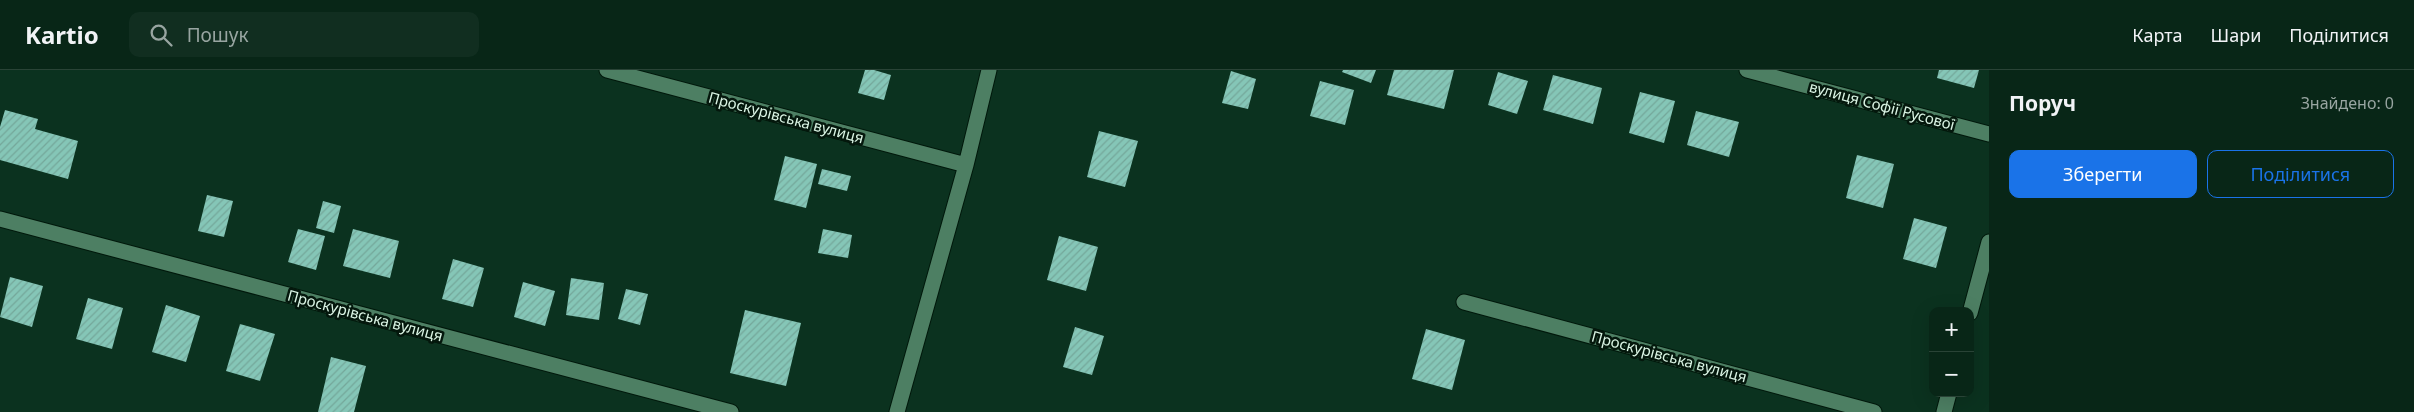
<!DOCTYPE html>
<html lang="uk">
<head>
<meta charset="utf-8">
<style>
	body { margin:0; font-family:"Noto Sans",sans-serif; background:#112e20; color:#f1f3f6 }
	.controls { position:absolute; right:15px; bottom:15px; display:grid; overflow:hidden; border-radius:10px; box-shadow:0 5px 20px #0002 }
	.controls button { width:45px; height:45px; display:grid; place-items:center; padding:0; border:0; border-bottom:1px solid #294336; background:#082617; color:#f1f3f6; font:25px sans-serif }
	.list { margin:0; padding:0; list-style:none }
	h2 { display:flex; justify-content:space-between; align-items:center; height:65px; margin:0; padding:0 20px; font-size:21px }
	h2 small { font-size:16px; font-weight:400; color:#98a5a1 }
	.actions { display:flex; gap:10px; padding:15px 20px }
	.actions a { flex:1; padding:11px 0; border:1px solid #1a73e8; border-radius:10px; text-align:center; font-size:18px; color:#1a73e8 }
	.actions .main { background:#1a73e8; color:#fff }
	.icon { flex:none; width:28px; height:28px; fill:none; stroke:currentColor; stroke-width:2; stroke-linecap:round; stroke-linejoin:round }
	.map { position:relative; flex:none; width:1989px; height:342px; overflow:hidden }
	header { display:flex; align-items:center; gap:30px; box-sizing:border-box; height:70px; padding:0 25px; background:#082617; border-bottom:1px solid #294336 }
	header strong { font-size:24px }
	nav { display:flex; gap:28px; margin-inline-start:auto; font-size:18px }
	.search { width:350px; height:45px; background:#112e20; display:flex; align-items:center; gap:12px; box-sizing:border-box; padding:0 18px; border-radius:10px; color:#98a5a1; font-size:19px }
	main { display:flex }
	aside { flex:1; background:#082617 }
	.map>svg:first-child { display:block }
	.building { fill:url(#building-hatch) }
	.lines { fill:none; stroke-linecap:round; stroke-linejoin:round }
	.street-casing { stroke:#00180b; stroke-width:17 }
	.street { stroke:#4d7f63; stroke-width:15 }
	.labels { text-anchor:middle; stroke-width:5; stroke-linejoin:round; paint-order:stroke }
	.street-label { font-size:15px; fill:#daf4e4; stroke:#04170c }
</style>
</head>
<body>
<header>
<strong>Kartio</strong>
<div class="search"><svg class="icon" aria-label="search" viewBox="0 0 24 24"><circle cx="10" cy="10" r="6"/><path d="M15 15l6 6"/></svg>Пошук</div>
<nav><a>Карта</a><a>Шари</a><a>Поділитися</a></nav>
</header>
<main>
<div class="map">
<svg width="1989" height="342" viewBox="0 0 1989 342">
	<defs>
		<pattern id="building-hatch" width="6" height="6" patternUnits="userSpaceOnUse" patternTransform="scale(1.25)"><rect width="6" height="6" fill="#85c6b7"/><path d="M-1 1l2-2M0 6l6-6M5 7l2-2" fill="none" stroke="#74a79a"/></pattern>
	</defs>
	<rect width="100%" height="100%" fill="#0b321f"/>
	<path class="building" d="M865,0h9l17,5 -7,25 -26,-7z
		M1343,0h33l-5,13 -29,-11z
		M1394,0h60l-10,39 -57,-14z
		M1939,0h40l-5,18 -37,-10z
		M1231,1l25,8 -8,30 -26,-6z
		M1498,2l30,9 -11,33 -29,-9z
		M1553,5l49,13 -9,36 -50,-14z
		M1320,11l34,9 -9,35 -35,-9z
		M1640,22l35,9 -11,42 -35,-10z
		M5,40l33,9 -3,10 43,12 -10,38 -68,-19v-33z
		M1696,41l43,11 -10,35 -42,-12z
		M1099,61l39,10 -13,46 -38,-10z
		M1857,85l37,9 -11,44 -37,-10z
		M785,86l32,8 -11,44 -32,-8z
		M822,99l29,7 -4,15 -29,-7z
		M207,125l26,6 -9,36 -26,-6z
		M323,131l18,5 -7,27 -18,-5z
		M1914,148l33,9 -11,41 -33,-9z
		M298,159l27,7 -9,34 -28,-8z
		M353,159l46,12 -9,37 -47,-12z
		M823,159l29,6 -4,23 -30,-5z
		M1059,166l39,11 -12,44 -39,-11z
		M453,189l31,9 -11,39 -31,-8z
		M10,207l33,9 -11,41 -32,-10z
		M571,208l33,5 -5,37 -33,-5z
		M523,212l32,9 -10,35 -31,-9z
		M626,219l22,5 -8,31 -22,-6z
		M88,228l35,10 -11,41 -36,-10z
		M166,235l34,11 -14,46 -34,-10z
		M745,240l56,13 -15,63 -56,-13z
		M240,254l35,10 -15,47 -34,-10z
		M1075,257l29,9 -12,39 -29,-8z
		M1426,259l39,11 -13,50 -40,-11z
		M331,287l35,9 -12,46h-36z"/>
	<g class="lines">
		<defs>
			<path id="street" d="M607,0l359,95
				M1747,0l242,64
				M0,149l731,193
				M1464,232l410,110
				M1970,243l19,-71
				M897,342l69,-247 23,-95
				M1944,342l5,-19"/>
		</defs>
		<use href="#street" class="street-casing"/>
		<use href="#street" class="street"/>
	</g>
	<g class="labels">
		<g class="street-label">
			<text transform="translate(1882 36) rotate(15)" y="5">вулиця Софії Русової</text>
			<text transform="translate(786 48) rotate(15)" y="5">Проскурівська вулиця</text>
			<text transform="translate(365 246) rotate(15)" y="5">Проскурівська вулиця</text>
			<text transform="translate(1669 287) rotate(15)" y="5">Проскурівська вулиця</text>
		</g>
	</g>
</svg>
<div class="controls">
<button>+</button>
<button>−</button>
</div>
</div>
<aside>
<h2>Поруч<small>Знайдено: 0</small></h2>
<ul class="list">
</ul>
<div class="actions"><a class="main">Зберегти</a><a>Поділитися</a></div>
</aside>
</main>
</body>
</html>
